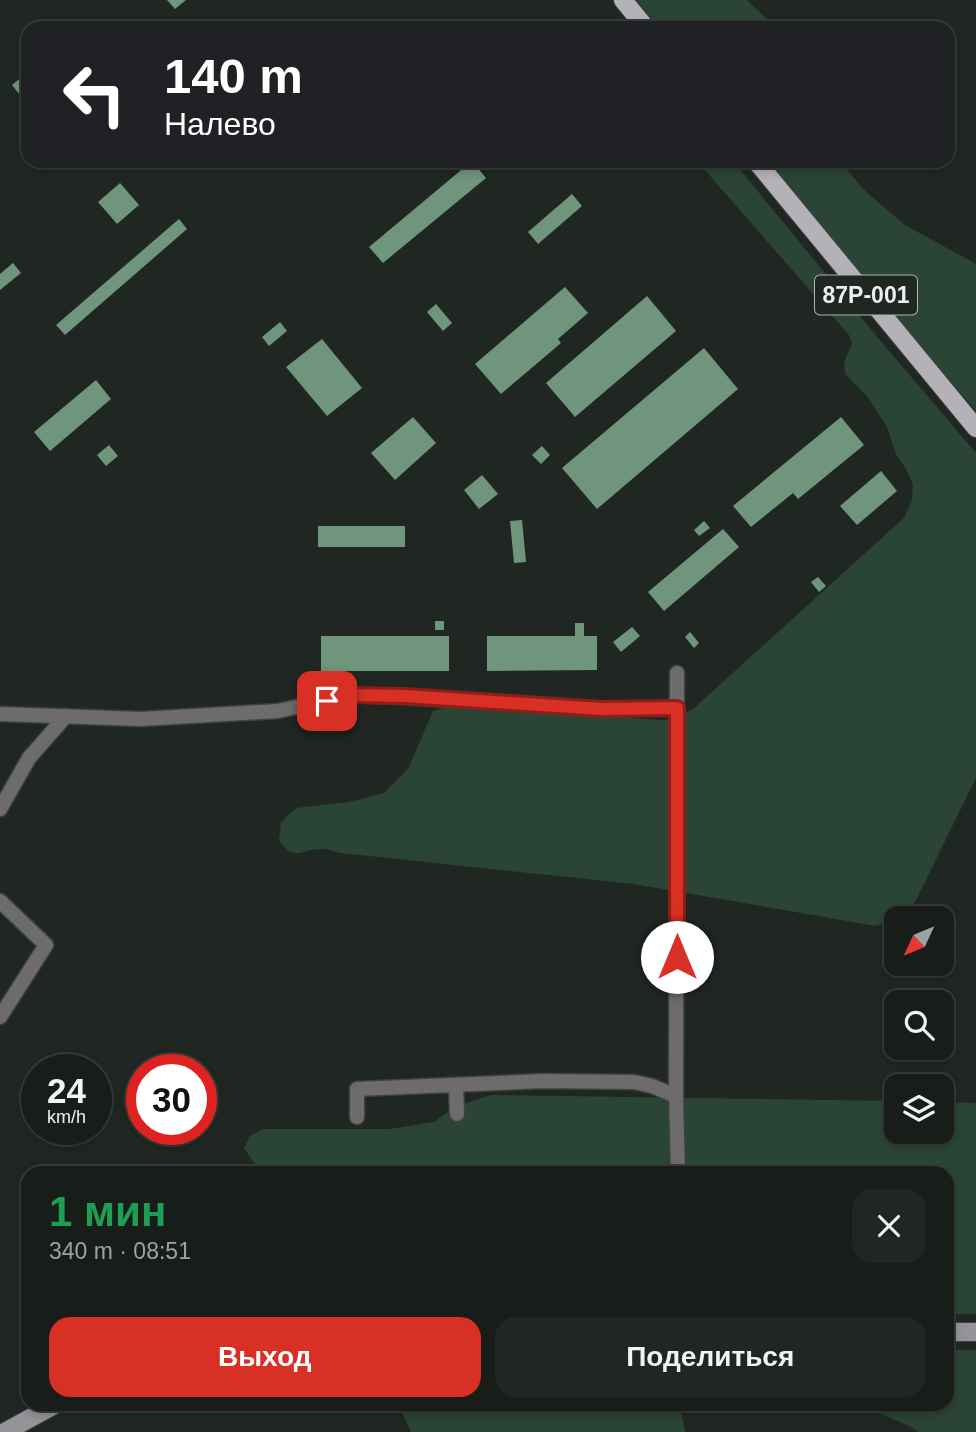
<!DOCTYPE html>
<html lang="ru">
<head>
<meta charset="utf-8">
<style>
  :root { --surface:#181d1a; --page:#212623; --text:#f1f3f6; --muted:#9fa2a2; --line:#363b39; --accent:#d93025 }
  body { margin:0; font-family:Helvetica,sans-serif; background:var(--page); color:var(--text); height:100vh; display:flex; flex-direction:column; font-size:26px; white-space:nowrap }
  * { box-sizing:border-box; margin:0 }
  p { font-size:23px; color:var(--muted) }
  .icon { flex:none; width:38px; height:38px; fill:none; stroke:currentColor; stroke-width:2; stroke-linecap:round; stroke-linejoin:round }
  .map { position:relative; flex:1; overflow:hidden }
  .sheet { position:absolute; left:21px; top:1166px; width:933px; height:245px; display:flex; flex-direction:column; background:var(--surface); border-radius:21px; box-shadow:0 4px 10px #0003,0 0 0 2px var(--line) }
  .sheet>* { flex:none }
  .hud { position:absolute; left:21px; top:21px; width:934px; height:147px; border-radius:21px; box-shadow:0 4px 10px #0003,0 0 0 2px var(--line); background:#202124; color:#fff; overflow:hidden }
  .needle { width:46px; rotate:226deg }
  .buttons { position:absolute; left:884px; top:906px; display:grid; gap:14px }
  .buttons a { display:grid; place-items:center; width:70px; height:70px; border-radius:14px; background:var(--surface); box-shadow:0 4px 10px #0003,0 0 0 2px var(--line); font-size:35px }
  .speed { position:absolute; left:21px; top:1054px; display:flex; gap:14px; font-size:35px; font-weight:700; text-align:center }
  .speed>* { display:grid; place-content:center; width:91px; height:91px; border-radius:50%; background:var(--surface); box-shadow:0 4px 10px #0003,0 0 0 2px var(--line); line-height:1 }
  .speed small { font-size:18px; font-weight:400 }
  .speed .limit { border:10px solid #d22; background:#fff; color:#111 }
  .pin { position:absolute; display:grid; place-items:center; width:60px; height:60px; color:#fff; margin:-30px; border-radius:14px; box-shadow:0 4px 10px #0006 }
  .me { position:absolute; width:77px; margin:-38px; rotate:0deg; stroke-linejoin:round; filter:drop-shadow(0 0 5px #0008) }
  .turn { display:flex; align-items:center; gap:24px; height:147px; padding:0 28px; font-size:32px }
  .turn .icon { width:91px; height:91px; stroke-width:2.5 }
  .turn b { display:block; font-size:49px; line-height:60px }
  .round { display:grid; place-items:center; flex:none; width:74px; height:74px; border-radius:21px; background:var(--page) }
  .summary { display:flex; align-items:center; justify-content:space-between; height:119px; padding:0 28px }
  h1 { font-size:42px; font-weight:600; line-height:52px; color:#1e9e55 }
  .button { display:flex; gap:14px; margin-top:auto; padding:14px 28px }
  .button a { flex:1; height:80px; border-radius:21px; background:var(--accent); color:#fff; font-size:28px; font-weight:600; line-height:80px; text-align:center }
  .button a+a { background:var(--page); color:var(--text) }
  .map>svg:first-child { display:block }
  .green { fill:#2a4535 }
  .building { fill:#6f957d }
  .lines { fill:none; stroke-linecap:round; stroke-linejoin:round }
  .minor-casing { stroke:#3c433e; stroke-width:17 }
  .secondary-casing { stroke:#3c433e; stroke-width:20 }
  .primary-casing { stroke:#3c433e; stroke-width:20 }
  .minor { stroke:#6d6b6e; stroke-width:14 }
  .secondary { stroke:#959298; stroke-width:18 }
  .primary { stroke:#b5b1b8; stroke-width:18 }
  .route-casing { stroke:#8d1f18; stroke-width:18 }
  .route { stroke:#d93025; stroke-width:12 }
  .labels { text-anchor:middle; stroke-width:7; stroke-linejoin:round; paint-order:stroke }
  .shield { fill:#202722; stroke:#aeb4af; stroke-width:2 }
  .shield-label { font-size:23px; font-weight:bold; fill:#ebf0ec }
</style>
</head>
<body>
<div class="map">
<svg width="976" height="1432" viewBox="0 0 976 1432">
  <rect width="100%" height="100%" fill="#202722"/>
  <path class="green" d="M636,0H747L776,28H659Z
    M697,161H733L878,338L976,453V778L915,902L895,920L876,926L634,884L341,853C334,852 326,848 319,849C298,850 296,862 279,841L281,822L296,808L349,802L384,793L408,769L433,711L447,707H465L662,720L674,719L693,709L904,518L912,500L913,484L906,469L896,454L887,427L867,396L845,374L844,362L852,344L849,335Z
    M768,161H840L863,189L905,225L976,264V411L899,321Z
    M491,1095L896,1101V1132H942V1102L976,1103V1314H947V1172H260L244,1148L250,1136L263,1129H390L434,1122L456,1106Z
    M947,1350H976V1432H918L911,1427L859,1404H947Z
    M398,1404H682L681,1411L685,1432H411Z"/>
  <path class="building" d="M167,0H186L175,9Z
    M498,19L505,28H488Z
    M28,72V105L12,85Z
    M472,161L486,178L383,263L369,247Z
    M120,183L139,205L117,224L98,202Z
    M572,194L582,206L538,244L528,232Z
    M179,219L187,229L65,335L56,325Z
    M13,263L21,273L0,290V274Z
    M565,287L588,313L558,339L561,343L501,394L475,364Z
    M647,296L676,331L575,417L546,383Z
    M436,304L452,323L443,331L427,312Z
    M280,322L287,331L269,346L262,337Z
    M322,339L362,388L327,416L286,367Z
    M704,348L738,389L597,509L562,468Z
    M96,380L111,399L50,451L34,432Z
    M413,417L436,443L395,480L371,453Z
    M841,417L864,445L798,499L793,493L751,527L733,506Z
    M109,445L118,456L106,466L97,455Z
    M542,446L550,455L541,464L532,455Z
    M881,471L897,491L857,525L840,506Z
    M482,475L498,494L479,509L464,490Z
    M522,520L526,562L514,563L510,521Z
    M704,521L710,528L699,536L694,530Z
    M318,526H405V547H318Z
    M723,529L739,547L664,611L648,592Z
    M818,577L826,586L819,592L811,582Z
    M435,621H444V630H435Z
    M575,623H584V636H597V670L487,671V636H575Z
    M632,627L640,636L621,652L613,642Z
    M690,632L699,643L694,648L685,637Z
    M321,636H449V671H321Z"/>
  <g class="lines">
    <defs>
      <path id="minor" d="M677,673L676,1096L678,1172
        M0,714L141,719L278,711L351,695L405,697L602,709L677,708
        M0,809L29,758L66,716
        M0,901L46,945L0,1017
        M456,1085L457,1114
        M357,1117V1089L542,1081L634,1082L652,1086L676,1096"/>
      <path id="secondary" d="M947,1332H976
        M5,1432L56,1404"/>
      <path id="primary" d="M623,0L646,28
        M756,161L976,428"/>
    </defs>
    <use href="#minor" class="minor-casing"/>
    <use href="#secondary" class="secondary-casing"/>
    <use href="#primary" class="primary-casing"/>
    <use href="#minor" class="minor"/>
    <use href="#secondary" class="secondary"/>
    <use href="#primary" class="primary"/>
  </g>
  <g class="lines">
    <defs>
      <path id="route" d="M327,701L351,695L405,696L602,709L677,708V957"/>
    </defs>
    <use href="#route" class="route-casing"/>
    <use href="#route" class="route"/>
  </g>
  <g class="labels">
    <rect class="shield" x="815" y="275.5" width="102" height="39" rx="5"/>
    <g class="shield-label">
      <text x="866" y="303">87Р-001</text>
    </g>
  </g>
</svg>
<div class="buttons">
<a><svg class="needle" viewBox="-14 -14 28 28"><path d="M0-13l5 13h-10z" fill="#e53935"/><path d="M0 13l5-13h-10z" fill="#9fa2a2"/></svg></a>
<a><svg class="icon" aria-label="search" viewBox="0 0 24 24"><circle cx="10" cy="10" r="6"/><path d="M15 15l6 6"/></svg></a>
<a><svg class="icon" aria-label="layers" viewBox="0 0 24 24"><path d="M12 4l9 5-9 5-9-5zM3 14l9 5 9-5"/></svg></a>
</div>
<div class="speed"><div>24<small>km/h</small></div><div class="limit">30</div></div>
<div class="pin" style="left:327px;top:701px;background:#d93025"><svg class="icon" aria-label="arrive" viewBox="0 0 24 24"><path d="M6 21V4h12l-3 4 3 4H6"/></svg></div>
<svg class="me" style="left:677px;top:957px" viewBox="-20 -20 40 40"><circle r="19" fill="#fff"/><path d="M0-13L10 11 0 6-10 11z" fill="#d93025"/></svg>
<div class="hud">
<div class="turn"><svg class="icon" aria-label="left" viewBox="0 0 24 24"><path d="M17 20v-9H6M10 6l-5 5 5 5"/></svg><div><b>140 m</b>Налево</div></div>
</div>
<section class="sheet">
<div class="summary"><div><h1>1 мин</h1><p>340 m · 08:51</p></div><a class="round"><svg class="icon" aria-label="close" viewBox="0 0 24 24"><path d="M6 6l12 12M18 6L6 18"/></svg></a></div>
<div class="button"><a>Выход</a><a>Поделиться</a></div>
</section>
</div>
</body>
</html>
